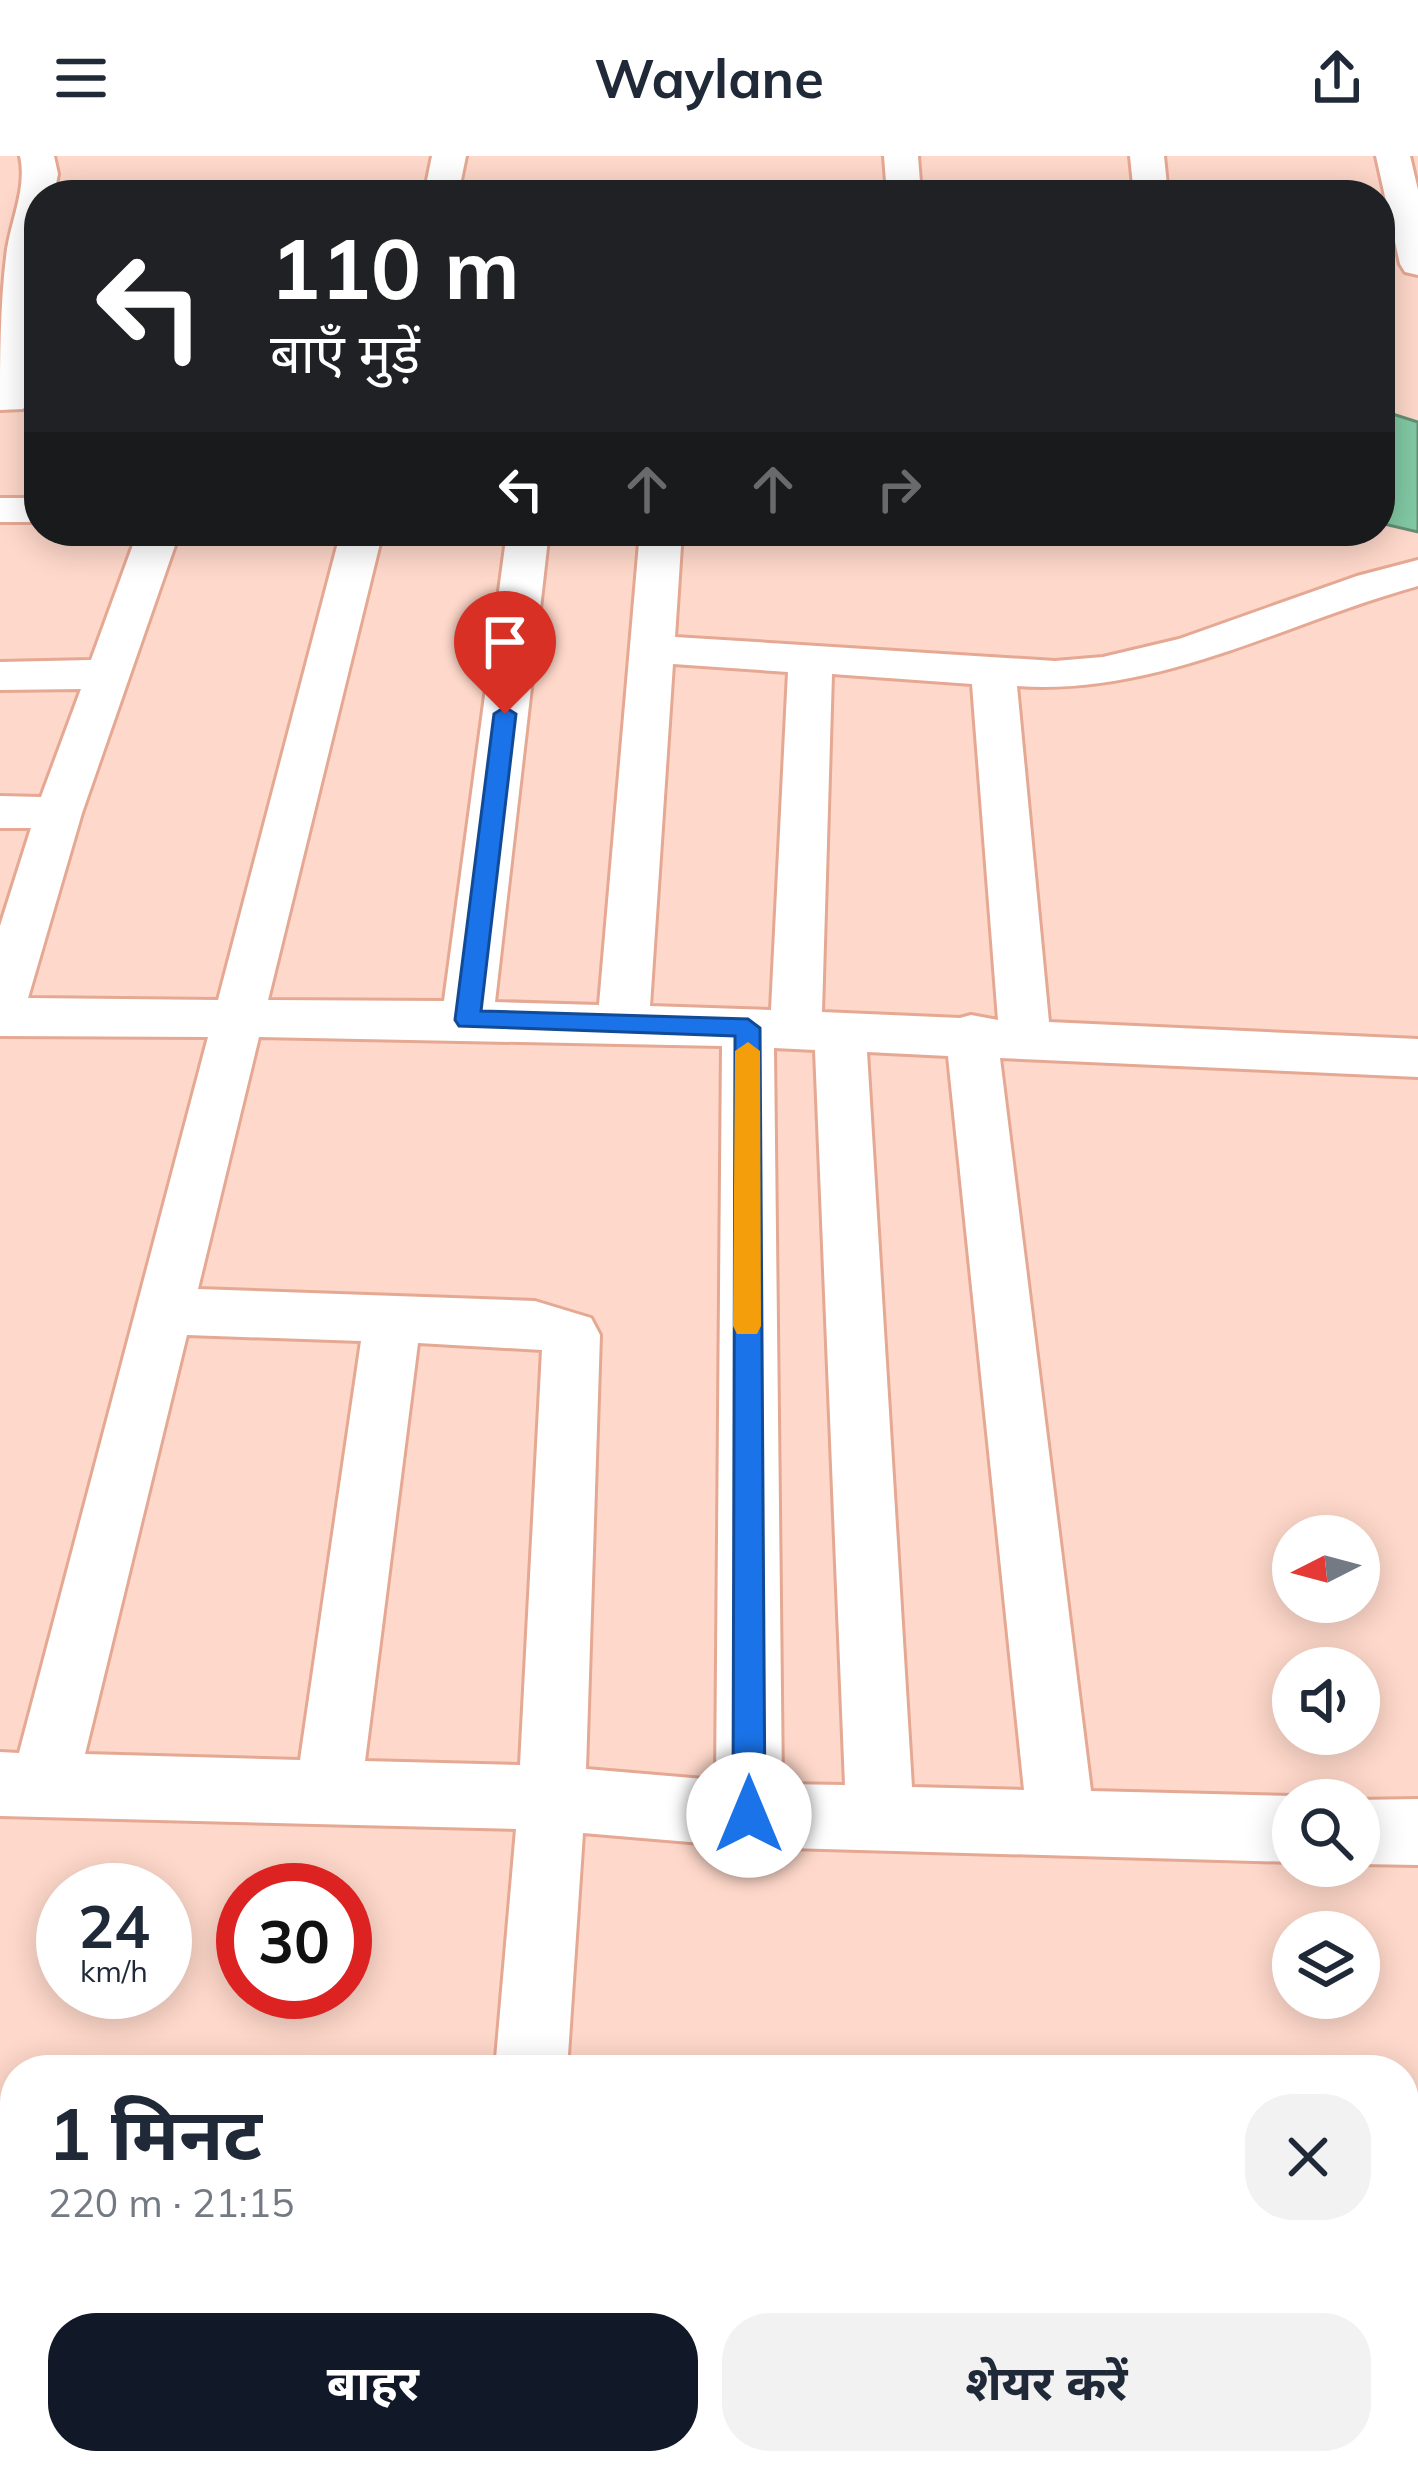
<!DOCTYPE html>
<html lang="hi">
<head>
<meta charset="utf-8">
<style>
  :root { --surface:#fff; --page:#f2f2f3; --text:#1f2937; --muted:#747a83; --accent:#111827 }
  body { margin:0; font-family:Mulish,"Noto Sans Devanagari",sans-serif; background:var(--page); color:var(--text); height:100vh; display:flex; flex-direction:column; font-size:45px; white-space:nowrap }
  * { box-sizing:border-box; margin:0 }
  p { font-size:39px; color:var(--muted) }
  .icon { flex:none; width:66px; height:66px; fill:none; stroke:currentColor; stroke-width:2; stroke-linecap:round; stroke-linejoin:round }
  .map { position:relative; flex:1; overflow:hidden }
  .side { position:absolute; left:0px; top:1899px; width:1419px; height:420px; display:flex; flex-direction:column; background:var(--surface); border-radius:48px 48px 0 0; box-shadow:0 6px 30px #0003 }
  .side>* { flex:none }
  .banner { position:absolute; left:24px; top:24px; width:1371px; height:366px; border-radius:48px; box-shadow:0 6px 30px #0003; background:#202124; color:#fff; overflow:hidden }
  .needle { width:78px; rotate:264deg }
  .tools { position:absolute; left:1272px; top:1359px; display:grid; gap:24px }
  .tools a { display:grid; place-items:center; width:108px; height:108px; border-radius:50%; background:var(--surface); box-shadow:0 6px 30px #0003; font-size:60px }
  .speed { position:absolute; left:36px; top:1707px; display:flex; gap:24px; font-size:60px; font-weight:700; text-align:center }
  .speed>* { display:grid; place-content:center; width:156px; height:156px; border-radius:50%; background:var(--surface); box-shadow:0 6px 30px #0003; line-height:1 }
  .speed small { font-size:30px; font-weight:400 }
  .speed .limit { border:18px solid #d22; background:#fff; color:#111 }
  .pin { position:absolute; display:grid; place-items:center; width:102px; height:102px; color:#fff; margin:-123px -51px; border-radius:50% 50% 50% 0; rotate:-45deg; box-shadow:0 0 12px #0007 }
  .pin .icon { rotate:45deg }
  .me { position:absolute; width:132px; margin:-66px; rotate:0deg; stroke-linejoin:round; filter:drop-shadow(0 0 9px #0008) }
  .turn { display:flex; align-items:center; gap:42px; height:252px; padding:0 48px; font-size:54px }
  .turn .icon { width:156px; height:156px; stroke-width:2.5 }
  .turn b { display:block; font-size:84px; line-height:102px }
  .lanes { display:flex; align-items:center; height:114px; padding:0 48px; background:#0003; justify-content:center; gap:60px; direction:ltr }
  .lanes .off { opacity:.35 }
  .round { display:grid; place-items:center; flex:none; width:126px; height:126px; border-radius:48px; background:var(--page) }
  .summary { display:flex; align-items:center; justify-content:space-between; height:204px; padding:0 48px }
  h1 { font-size:72px; font-weight:700; line-height:90px }
  .cta { display:flex; gap:24px; margin-top:auto; padding:24px 48px }
  .cta a { flex:1; height:138px; border-radius:48px; background:var(--accent); color:#fff; font-size:48px; font-weight:700; line-height:138px; text-align:center }
  .cta a+a { background:var(--page); color:var(--text) }
  header { display:flex; justify-content:space-between; align-items:center; height:156px; padding:0 48px; background:var(--surface); font-size:54px; font-weight:700 }
  .map>svg:first-child { display:block }
  .water { fill:#82c9a4; stroke:#648f74; stroke-width:3 }
  .lines { fill:none; stroke-linecap:round; stroke-linejoin:round }
  .street-casing { stroke:#e5a893; stroke-width:6 }
  .street { fill:#fff; fill-rule:evenodd }
  .route { fill:#1a73e8; stroke:#114b97; stroke-width:3 }
  .slow { fill:#f59e0b }
</style>
</head>
<body>
<header><svg class="icon" aria-label="menu" viewBox="0 0 24 24"><path d="M4 6h16M4 12h16M4 18h16"/></svg>Waylane<svg class="icon" aria-label="share" viewBox="0 0 24 24"><path d="M12 15V3M7 8l5-5 5 5M5 13v7h14v-7"/></svg></header>
<div class="map">
<svg width="1418" height="2319" viewBox="0 0 1418 2319">
  <rect width="100%" height="100%" fill="#fed8ca"/>
  <path class="water" d="M1380,254L1418,266V376L1380,367Z"/>
  <g class="lines">
    <defs>
      <path id="street" d="M20,0H54L58,18L54,39H39V133L28,245L23,253L0,254C0,200 0,146 7,93C12,62 27,31 20,0Z
        M432,0H466L458,39H424Z
        M884,0H918L921,39H887Z
        M1130,0H1164L1168,39H1134Z
        M1376,0H1410L1418,34V119L1405,116L1400,108Z
        M0,342H39V366H0Z
        M138,375H180L82,657L28,842L218,844L341,375H383L268,844L444,845L506,383L512,375H542L548,383L495,846L599,849L640,375H682L675,481L1055,505L1103,501L1179,483L1357,420L1418,404V430C1284,467 1159,540 1017,530L1049,866L1418,883V921L1000,902L1091,1635L1293,1640L1302,1644H1293V1706L749,1691L583,1677L567,1914H495L516,1673L0,1660V1596L19,1597L208,881L0,880V770L31,672H0V640L41,641L81,533L0,534V506L91,504ZM673,508L788,516L771,854L650,850ZM832,518L972,528L998,864L971,859L960,862L822,856ZM259,881L722,890L716,1624L586,1613L600,1179L591,1162L535,1145L198,1133ZM774,892L815,894L845,1629L782,1628ZM867,896L948,900L1024,1634L912,1631ZM187,1179L361,1185L300,1604L85,1598ZM418,1187L542,1194L520,1609L365,1605Z
        M1418,1643V1709L1359,1708V1644H1355Z
        M0,2068H15V2144H0Z
        M1404,2136L1418,2137V2215L1404,2214Z
        M455,2304H535L534,2319H454Z"/>
    </defs>
    <use href="#street" class="street-casing"/>
    <use href="#street" class="street"/>
  </g>
  <path class="route" d="M505,551L516,558L481,855L748,863L760,872L765,1659L760,1670L749,1674L738,1670L733,1659L735,880L459,870L455,864L494,558Z"/>
  <path class="slow" d="M748,886L760,895L761,1170L757,1178H737L733,1170L735,895Z"/>
</svg>
<div class="tools">
<a><svg class="needle" viewBox="-14 -14 28 28"><path d="M0-13l5 13h-10z" fill="#e53935"/><path d="M0 13l5-13h-10z" fill="#747a83"/></svg></a>
<a><svg class="icon" aria-label="sound" viewBox="0 0 24 24"><path d="M4 9h4l5-4v14l-5-4H4zM17 9q2 3 0 6"/></svg></a>
<a><svg class="icon" aria-label="search" viewBox="0 0 24 24"><circle cx="10" cy="10" r="6"/><path d="M15 15l6 6"/></svg></a>
<a><svg class="icon" aria-label="layers" viewBox="0 0 24 24"><path d="M12 4l9 5-9 5-9-5zM3 14l9 5 9-5"/></svg></a>
</div>
<div class="speed"><div>24<small>km/h</small></div><div class="limit">30</div></div>
<div class="pin" style="left:505px;top:558px;background:#d93025"><svg class="icon" aria-label="arrive" viewBox="0 0 24 24"><path d="M6 21V4h12l-3 4 3 4H6"/></svg></div>
<svg class="me" style="left:749px;top:1659px" viewBox="-20 -20 40 40"><circle r="19" fill="#fff"/><path d="M0-13L10 11 0 6-10 11z" fill="#1a73e8"/></svg>
<div class="banner">
<div class="turn"><svg class="icon" aria-label="left" viewBox="0 0 24 24"><path d="M17 20v-9H6M10 6l-5 5 5 5"/></svg><div><b>110 m</b>बाएँ मुड़ें</div></div>
<div class="lanes"><svg class="icon" aria-label="left" viewBox="0 0 24 24"><path d="M17 20v-9H6M10 6l-5 5 5 5"/></svg><svg class="icon off" aria-label="ahead" viewBox="0 0 24 24"><path d="M12 20V5M6 11l6-6 6 6"/></svg><svg class="icon off" aria-label="ahead" viewBox="0 0 24 24"><path d="M12 20V5M6 11l6-6 6 6"/></svg><svg class="icon off" aria-label="right" viewBox="0 0 24 24"><path d="M7 20v-9h11M14 6l5 5-5 5"/></svg></div>
</div>
<section class="side">
<div class="summary"><div><h1>1 मिनट</h1><p>220 m · 21:15</p></div><a class="round"><svg class="icon" aria-label="close" viewBox="0 0 24 24"><path d="M6 6l12 12M18 6L6 18"/></svg></a></div>
<div class="cta"><a>बाहर</a><a>शेयर करें</a></div>
</section>
</div>
</body>
</html>
